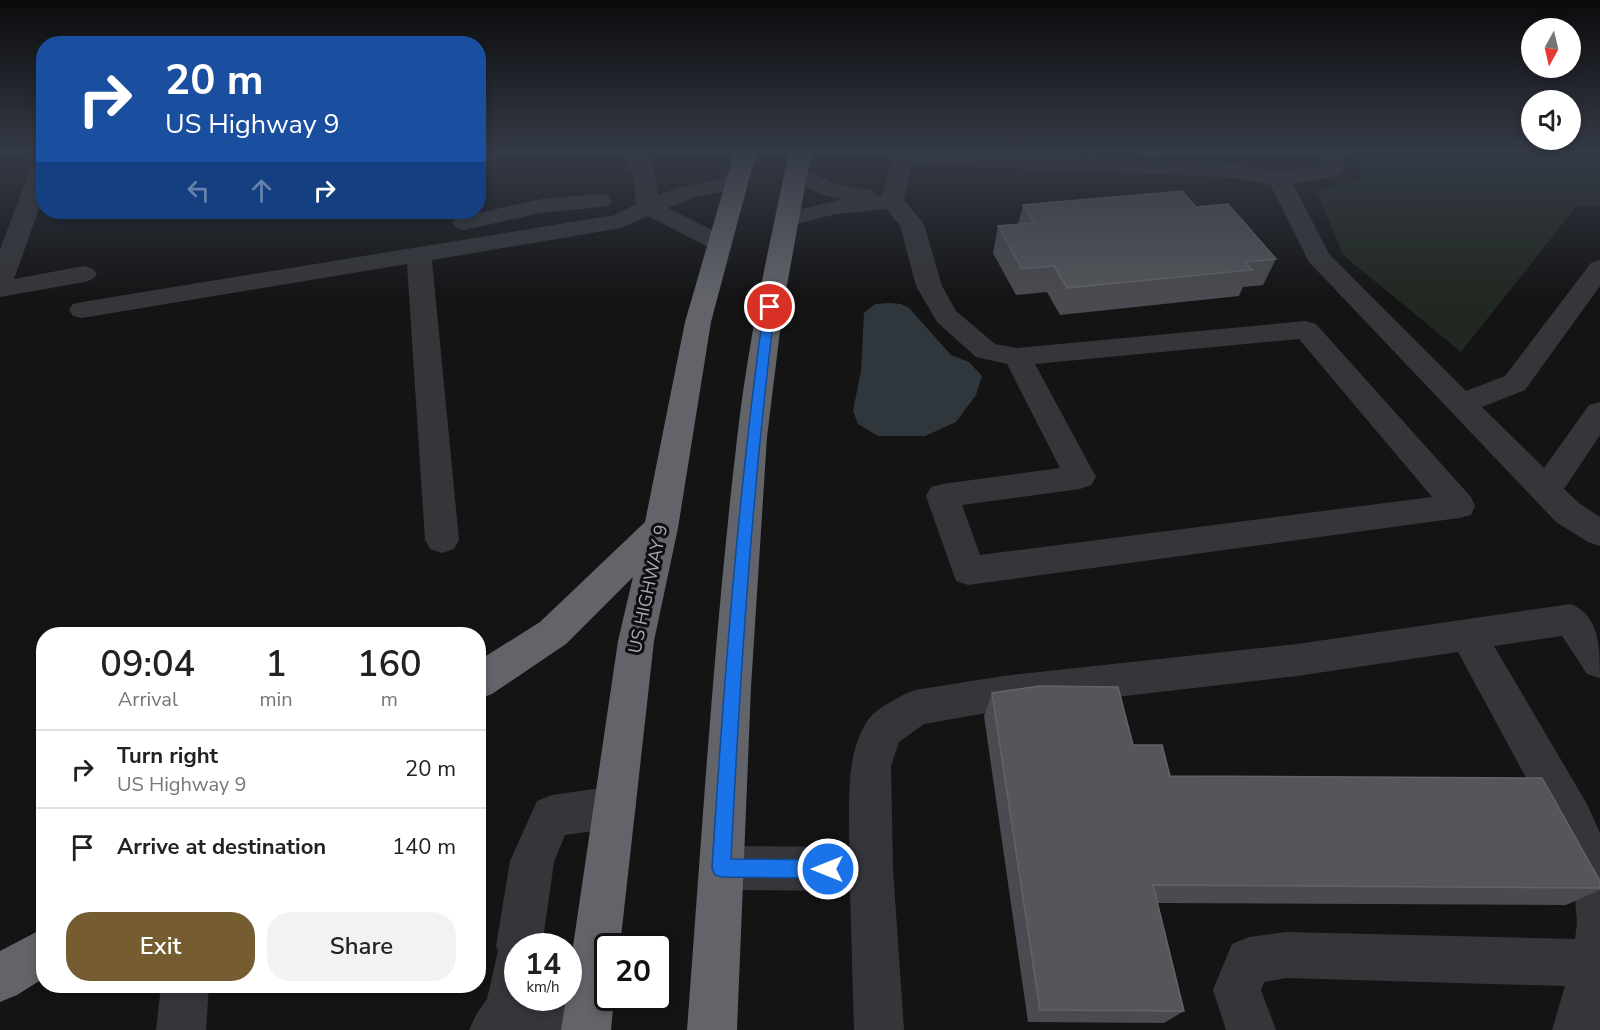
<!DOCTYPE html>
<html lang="en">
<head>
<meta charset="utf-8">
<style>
  :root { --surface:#fff; --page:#f2f2f2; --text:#222; --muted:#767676; --line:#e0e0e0; --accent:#765d31 }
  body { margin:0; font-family:"Nunito Sans",sans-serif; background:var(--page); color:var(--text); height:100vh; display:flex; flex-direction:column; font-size:22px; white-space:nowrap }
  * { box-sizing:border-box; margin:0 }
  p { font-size:20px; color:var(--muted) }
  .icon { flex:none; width:33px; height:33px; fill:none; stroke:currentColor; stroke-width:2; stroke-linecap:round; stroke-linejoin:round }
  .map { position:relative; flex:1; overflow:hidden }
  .drawer { position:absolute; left:36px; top:627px; width:450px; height:366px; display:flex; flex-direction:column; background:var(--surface); border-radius:24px; box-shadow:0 3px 9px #0003 }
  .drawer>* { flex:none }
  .hud { position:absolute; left:36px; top:36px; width:450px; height:183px; border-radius:24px; box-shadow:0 3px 9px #0003; background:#1a4fa0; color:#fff; overflow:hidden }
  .needle { width:39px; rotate:188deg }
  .tools { position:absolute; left:1521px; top:18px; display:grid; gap:12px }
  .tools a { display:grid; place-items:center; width:60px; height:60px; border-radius:50%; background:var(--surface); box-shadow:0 3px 9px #0003; font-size:30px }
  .speed { position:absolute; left:504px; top:933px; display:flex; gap:12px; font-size:30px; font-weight:700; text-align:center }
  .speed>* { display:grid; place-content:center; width:78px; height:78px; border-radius:50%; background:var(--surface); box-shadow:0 3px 9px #0003; line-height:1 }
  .speed small { font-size:15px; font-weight:400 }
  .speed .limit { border:3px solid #111; border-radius:9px; background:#fff; color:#111 }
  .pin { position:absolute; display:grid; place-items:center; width:51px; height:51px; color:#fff; margin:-26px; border:3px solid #fff; border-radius:50%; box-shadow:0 2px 6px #0007 }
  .me { position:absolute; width:66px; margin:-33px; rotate:270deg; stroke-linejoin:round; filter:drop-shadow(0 0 4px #0008) }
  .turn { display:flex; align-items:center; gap:21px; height:126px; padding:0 30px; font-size:27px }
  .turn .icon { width:78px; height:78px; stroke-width:2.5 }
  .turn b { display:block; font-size:42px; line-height:51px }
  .lanes { display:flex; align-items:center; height:57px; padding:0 30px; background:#0003; justify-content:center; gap:30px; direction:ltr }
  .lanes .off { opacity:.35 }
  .eta { display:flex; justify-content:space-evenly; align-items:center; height:102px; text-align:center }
  .eta b { font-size:36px; font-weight:600; line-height:42px }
  .cta { display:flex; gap:12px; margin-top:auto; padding:12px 30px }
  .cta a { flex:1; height:69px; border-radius:24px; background:var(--accent); color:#fff; font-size:24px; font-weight:600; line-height:69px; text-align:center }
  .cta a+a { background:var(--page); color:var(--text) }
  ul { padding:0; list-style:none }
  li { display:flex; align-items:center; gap:18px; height:78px; padding:0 30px; border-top:2px solid var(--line) }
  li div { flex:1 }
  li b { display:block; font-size:22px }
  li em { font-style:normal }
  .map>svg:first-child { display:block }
  .green { fill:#212821 }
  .water { fill:#2f373d }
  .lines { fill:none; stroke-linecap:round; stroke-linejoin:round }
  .minor { fill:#35363a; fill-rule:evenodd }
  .highway { fill:#62646a; fill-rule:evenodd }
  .wall { fill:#4a4b50 }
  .building { fill:#54565a; stroke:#616368; stroke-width:1.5 }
  .route { fill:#1a73e8; stroke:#114b97; stroke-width:1.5 }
  .labels { text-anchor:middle; stroke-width:6; stroke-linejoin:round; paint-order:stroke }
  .street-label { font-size:18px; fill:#a7acb4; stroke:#0f0f10 }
</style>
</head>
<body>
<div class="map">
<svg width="1600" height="1030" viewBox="0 0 1600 1030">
  <rect width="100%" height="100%" fill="#141415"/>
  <path class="green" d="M1351,153H1600V207H1576L1461,352L1343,255L1317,191L1363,178Z"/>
  <path class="water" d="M890,303L901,304L909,308L951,355L969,362L982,376L976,395L956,422L925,436H878L858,424L853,411L861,371L864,313L875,304Z"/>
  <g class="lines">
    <path class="minor" d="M625,153H647L655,177L658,195L678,188L736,175L744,177L747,182L744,187L693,198L668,208L728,238L731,243L728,248L719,250L710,248L648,216L621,228L432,260L459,540L454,549L442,553L430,549L425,540L407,264L82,318L73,316L69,310L73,304L82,302L615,215L636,204L633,177Z
      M891,153H977L1226,163L1279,172L1323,166L1318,153H1340L1345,165L1339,176L1293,184L1329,254L1466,391L1505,376L1591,263L1600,260V286L1525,390L1482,407L1544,468L1589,405L1600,402V435L1564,489L1580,504L1600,517V546L1588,542L1556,522L1309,262L1270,184L1226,177L912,164L904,200L924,224L942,286L956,311L995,344L1017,348L1306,321L1316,324L1471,497L1475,506L1471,515L1459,518L968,585L956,581L926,496L931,487L942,484L1060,468L1007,364L976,357L937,322L916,286L900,225L886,209L836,214L786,227L778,225L774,220L778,215L843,199L826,196L788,180L785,175L788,170C806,166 822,180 840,185C851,188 863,188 874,191L877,196L882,195L890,168ZM1299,339L1432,497L980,555L962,505L1080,489L1091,485L1096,477L1035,364Z
      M44,157V195L14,279L84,266L93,269L97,274L93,279L84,282L0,297V249L33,163L36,158Z
      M600,194L608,196L612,201L608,206L541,213L464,230L456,228L452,223L456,218L541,199Z
      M1571,604C1600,616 1600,648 1600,678L1587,674L1562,636L1494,646L1587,804L1600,833V1030H1552L1565,986L1286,978L1264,982L1261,990L1276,1030H1226L1213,990L1232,944L1249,937L1286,932L1575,939L1577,924L1573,873L1556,833L1458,652L1297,676L1003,710L924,724L899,742L891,766L893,869L904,1030H854L850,891L721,890L705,884L699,868L705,852L721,846L849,847C850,805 844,756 868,720C876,708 902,695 915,690L1003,676L1297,644Z
      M615,786L630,792L636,807L630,822L615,828L565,835L554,862L542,946H518V998H568V982L589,981L606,988L608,998H610L613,1005L606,1022L589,1029L577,1030H469L477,1013L487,999L498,951L496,946L510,861L537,801L552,795Z
      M161,986H209L206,1030H156Z"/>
    <path class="highway" d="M734,153H756L711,322L678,528L654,641L620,946H608V998H614L611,1030H561L566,998H568V980L618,641L633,577L566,644L492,694L478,699V661L540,622L645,522L685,322Z
      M789,153H811L783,307L767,437L751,687L737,1030H687C702,833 714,635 737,439C748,343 768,248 789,153Z
      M44,928V978L17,995L0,1002V951Z"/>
  </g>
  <path class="wall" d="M1080,153H1165L1163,158Z
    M1202,153H1267L1265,157Z
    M1023,205L1196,207L1276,259L1263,285L1243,287L1239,296L1060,315L1047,292L1016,295L993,253L998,226L1018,224Z
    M992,693L1133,745L1170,776L1600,881V890L1566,905L1157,903L1184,1011L1164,1023L1028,1022L984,716Z"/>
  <path class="building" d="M1182,191L1196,207L1228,204L1276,259L1245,262L1252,270L1067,288L1054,266L1022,269L998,226L1034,223L1023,205Z
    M1039,686L1118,687L1133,745H1162L1170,776L1542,778L1600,881V888L1153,885L1184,1011L1040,1010L992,693Z"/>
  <linearGradient id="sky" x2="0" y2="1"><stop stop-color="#0b0b0c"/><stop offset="0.51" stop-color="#343a46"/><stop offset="1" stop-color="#343a46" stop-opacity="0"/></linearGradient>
  <rect width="1600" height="298" fill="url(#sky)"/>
  <path class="route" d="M770,303L775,307C752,491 740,674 731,859L828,860L835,862L838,869L835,875L828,878L721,877L715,875L712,868C724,680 738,494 764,307Z"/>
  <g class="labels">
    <g class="street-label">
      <text transform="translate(648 589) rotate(-78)" y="6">US HIGHWAY 9</text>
    </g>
  </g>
</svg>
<div class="tools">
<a><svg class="needle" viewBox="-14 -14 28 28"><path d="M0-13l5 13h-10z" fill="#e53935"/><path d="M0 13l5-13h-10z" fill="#767676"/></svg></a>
<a><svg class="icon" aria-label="sound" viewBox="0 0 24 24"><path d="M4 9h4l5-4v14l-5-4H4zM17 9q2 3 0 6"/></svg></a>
</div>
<div class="speed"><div>14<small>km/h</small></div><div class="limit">20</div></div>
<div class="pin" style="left:770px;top:307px;background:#d93025"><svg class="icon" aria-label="arrive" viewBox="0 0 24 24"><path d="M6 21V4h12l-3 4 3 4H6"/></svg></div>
<svg class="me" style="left:828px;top:869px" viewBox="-20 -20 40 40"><circle r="17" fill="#1a73e8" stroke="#fff" stroke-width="3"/><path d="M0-11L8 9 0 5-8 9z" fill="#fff"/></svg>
<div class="hud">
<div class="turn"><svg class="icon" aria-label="right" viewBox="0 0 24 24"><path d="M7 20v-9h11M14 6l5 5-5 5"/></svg><div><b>20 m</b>US Highway 9</div></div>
<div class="lanes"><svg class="icon off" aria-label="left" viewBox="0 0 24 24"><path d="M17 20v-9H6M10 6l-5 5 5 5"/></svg><svg class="icon off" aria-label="ahead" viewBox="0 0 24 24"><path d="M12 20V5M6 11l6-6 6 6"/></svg><svg class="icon" aria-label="right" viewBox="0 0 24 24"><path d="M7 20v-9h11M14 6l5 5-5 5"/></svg></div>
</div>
<section class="drawer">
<div class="eta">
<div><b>09:04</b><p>Arrival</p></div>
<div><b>1</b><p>min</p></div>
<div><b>160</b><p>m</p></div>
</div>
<ul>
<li><svg class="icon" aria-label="right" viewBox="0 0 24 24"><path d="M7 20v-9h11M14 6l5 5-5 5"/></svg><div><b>Turn right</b><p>US Highway 9</p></div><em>20 m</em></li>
<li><svg class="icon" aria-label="arrive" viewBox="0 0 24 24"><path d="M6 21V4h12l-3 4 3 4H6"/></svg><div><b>Arrive at destination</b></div><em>140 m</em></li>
</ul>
<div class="cta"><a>Exit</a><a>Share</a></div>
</section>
</div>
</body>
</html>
